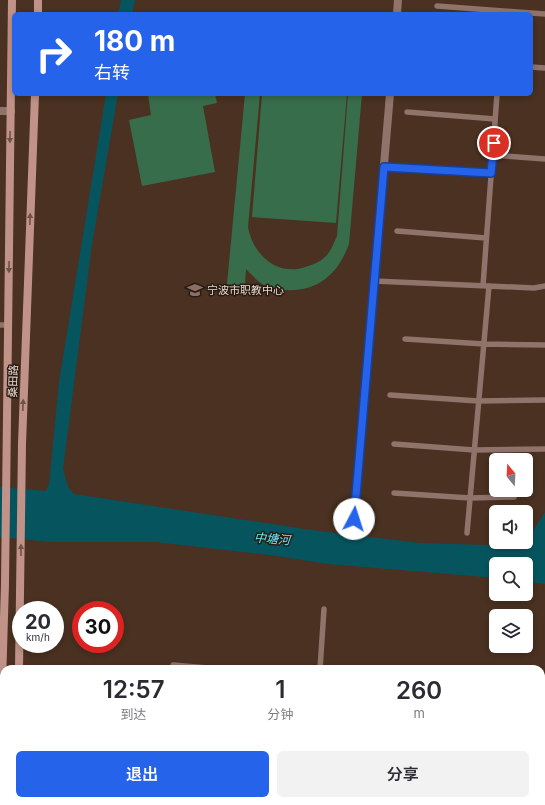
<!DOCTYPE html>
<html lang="zh">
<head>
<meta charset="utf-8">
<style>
  :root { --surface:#fff; --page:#f2f2f3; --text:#2b2b33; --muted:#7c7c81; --accent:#2563eb }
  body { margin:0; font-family:Inter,"Noto Sans SC",sans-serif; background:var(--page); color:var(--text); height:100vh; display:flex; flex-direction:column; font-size:15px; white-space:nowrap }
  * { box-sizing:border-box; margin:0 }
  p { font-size:13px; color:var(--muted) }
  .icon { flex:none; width:22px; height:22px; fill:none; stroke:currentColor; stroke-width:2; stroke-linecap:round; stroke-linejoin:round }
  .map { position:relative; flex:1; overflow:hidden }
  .drawer { position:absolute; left:0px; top:665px; width:545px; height:140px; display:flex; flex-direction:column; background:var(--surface); border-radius:12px 12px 0 0; box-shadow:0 2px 6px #0003 }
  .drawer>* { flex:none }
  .guide { position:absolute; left:12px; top:12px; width:521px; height:84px; border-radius:6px; box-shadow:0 2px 6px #0003; background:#2563eb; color:#fff; overflow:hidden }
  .needle { width:26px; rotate:342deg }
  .tools { position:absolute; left:489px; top:453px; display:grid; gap:8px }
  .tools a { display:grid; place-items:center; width:44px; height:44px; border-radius:6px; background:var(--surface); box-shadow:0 2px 6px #0003; font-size:20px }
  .speed { position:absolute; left:12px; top:601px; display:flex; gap:8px; font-size:20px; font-weight:700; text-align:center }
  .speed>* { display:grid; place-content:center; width:52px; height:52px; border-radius:50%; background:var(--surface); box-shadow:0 2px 6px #0003; line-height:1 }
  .speed small { font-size:10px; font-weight:400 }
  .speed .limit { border:6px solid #d22; background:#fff; color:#111 }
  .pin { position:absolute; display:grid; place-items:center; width:34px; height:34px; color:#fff; margin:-17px; border:2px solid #fff; border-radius:50%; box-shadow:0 1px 4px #0007 }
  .me { position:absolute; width:44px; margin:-22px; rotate:5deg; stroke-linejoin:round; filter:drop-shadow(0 0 3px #0008) }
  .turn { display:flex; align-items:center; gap:14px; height:84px; padding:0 16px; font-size:18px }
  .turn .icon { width:52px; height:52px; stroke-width:2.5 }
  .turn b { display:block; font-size:28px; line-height:34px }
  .eta { display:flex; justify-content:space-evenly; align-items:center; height:68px; text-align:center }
  .eta b { font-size:24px; font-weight:600; line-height:28px }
  .cta { display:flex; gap:8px; margin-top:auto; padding:8px 16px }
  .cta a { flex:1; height:46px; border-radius:6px; background:var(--accent); color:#fff; font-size:16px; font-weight:600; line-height:46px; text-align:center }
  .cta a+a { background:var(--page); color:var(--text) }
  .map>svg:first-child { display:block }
  .green { fill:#386d4b }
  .water { fill:#06555e }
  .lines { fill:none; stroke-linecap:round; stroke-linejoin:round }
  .service { stroke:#90736b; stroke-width:5.5 }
  .minor { stroke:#90736b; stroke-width:8 }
  .secondary { stroke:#c19388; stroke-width:8 }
  .oneway { fill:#6d5249 }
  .route-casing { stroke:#184099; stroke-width:10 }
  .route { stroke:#2563eb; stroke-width:7 }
  .labels { text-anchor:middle; stroke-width:3; stroke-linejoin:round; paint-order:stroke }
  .poi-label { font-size:11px; fill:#e9d8ce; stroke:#281c15; text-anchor:start }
  .street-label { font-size:11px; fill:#e9d8ce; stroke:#281c15 }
  .water-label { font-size:12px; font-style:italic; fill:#6becfe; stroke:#281c15 }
</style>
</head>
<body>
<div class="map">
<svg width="545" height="805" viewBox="0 0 545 805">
  <rect width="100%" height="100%" fill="#4a3121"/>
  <path class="green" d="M148,94H215L217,103L203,106L215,172L142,186L129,120L151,115Z
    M245,94H260L248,227C253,256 279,278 308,266C315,264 323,260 327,255C332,249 334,242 337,236L348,94H362L349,244C338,274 318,292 285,290C278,290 271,289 264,285C257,281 252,275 246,269L245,285L227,284Z
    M262,94H347L336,223L252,217Z"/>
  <path class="water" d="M121,0H135L132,14H118Z
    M106,94H118L92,244L63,469L68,487L74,494L311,530L420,543L515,546L526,542L545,512V584L526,582V564H496V578L328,564L270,555L155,542H51L0,537V487L45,491L49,485L59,382Z"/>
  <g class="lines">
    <path class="service" d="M437,6L545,14
      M531,67L545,68
      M407,112L495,119
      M493,155L545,159
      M384,167L491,173
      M397,231L486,238
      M374,281L534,288L545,286
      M483,286L497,94
      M0,325H8
      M405,339L484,344L545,345
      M390,395L478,401L545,400
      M394,444L474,450L545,449
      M394,493L470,498L514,497
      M467,533L489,286
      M173,665L219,669
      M320,669L324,609
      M309,805V801"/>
    <path class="minor" d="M397,14L398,0
      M0,111H11
      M354,519L390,94"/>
    <path class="secondary" d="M38,14V0
      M19,669L22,444L35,94
      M0,750L5,584L12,0
      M16,805V801"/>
  </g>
  <defs><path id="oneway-solid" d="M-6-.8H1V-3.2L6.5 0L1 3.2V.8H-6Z"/></defs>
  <g class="oneway">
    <use href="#oneway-solid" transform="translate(10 137) rotate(91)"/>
    <use href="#oneway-solid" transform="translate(30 219) rotate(-88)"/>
    <use href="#oneway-solid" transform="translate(9 267) rotate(91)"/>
    <use href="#oneway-solid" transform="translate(23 405) rotate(-88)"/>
    <use href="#oneway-solid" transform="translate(21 550) rotate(-90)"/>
  </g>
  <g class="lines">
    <defs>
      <path id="route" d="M354,519L384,167L491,173L494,143"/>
    </defs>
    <use href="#route" class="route-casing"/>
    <use href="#route" class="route"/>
  </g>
  <defs>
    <symbol id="university-bare" viewBox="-9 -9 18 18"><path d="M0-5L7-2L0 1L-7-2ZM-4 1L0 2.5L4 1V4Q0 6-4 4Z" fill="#8d6e63" stroke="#281c15" stroke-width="2.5" paint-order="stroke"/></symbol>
  </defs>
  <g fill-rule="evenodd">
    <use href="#university-bare" x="184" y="279" width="22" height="22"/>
  </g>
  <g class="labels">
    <g class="poi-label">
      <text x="207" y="294">宁波市职教中心</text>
    </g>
    <g class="street-label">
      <text transform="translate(13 381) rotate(-88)" y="4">桑田路</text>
    </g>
    <g class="water-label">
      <text transform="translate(272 539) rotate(5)" y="4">中塘河</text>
    </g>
  </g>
</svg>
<div class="tools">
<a><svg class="needle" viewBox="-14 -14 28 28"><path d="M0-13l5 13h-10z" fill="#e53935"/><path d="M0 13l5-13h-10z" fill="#7c7c81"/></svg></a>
<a><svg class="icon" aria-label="sound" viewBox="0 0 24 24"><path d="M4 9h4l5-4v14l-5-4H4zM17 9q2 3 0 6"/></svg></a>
<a><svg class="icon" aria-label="search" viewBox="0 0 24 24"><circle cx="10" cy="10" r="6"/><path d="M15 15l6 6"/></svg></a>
<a><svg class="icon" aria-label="layers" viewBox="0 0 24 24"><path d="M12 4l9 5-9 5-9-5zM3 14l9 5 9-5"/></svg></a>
</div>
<div class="speed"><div>20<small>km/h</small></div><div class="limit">30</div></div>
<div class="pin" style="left:494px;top:143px;background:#d93025"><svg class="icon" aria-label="arrive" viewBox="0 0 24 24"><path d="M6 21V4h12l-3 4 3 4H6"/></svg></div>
<svg class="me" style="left:354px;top:519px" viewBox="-20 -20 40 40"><circle r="19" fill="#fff"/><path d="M0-13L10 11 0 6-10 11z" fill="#2563eb"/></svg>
<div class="guide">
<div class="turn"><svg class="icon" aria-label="right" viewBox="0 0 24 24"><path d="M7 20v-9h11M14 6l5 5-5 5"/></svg><div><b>180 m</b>右转</div></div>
</div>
<section class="drawer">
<div class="eta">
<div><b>12:57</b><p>到达</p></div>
<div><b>1</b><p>分钟</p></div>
<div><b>260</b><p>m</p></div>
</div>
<div class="cta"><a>退出</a><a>分享</a></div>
</section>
</div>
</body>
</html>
